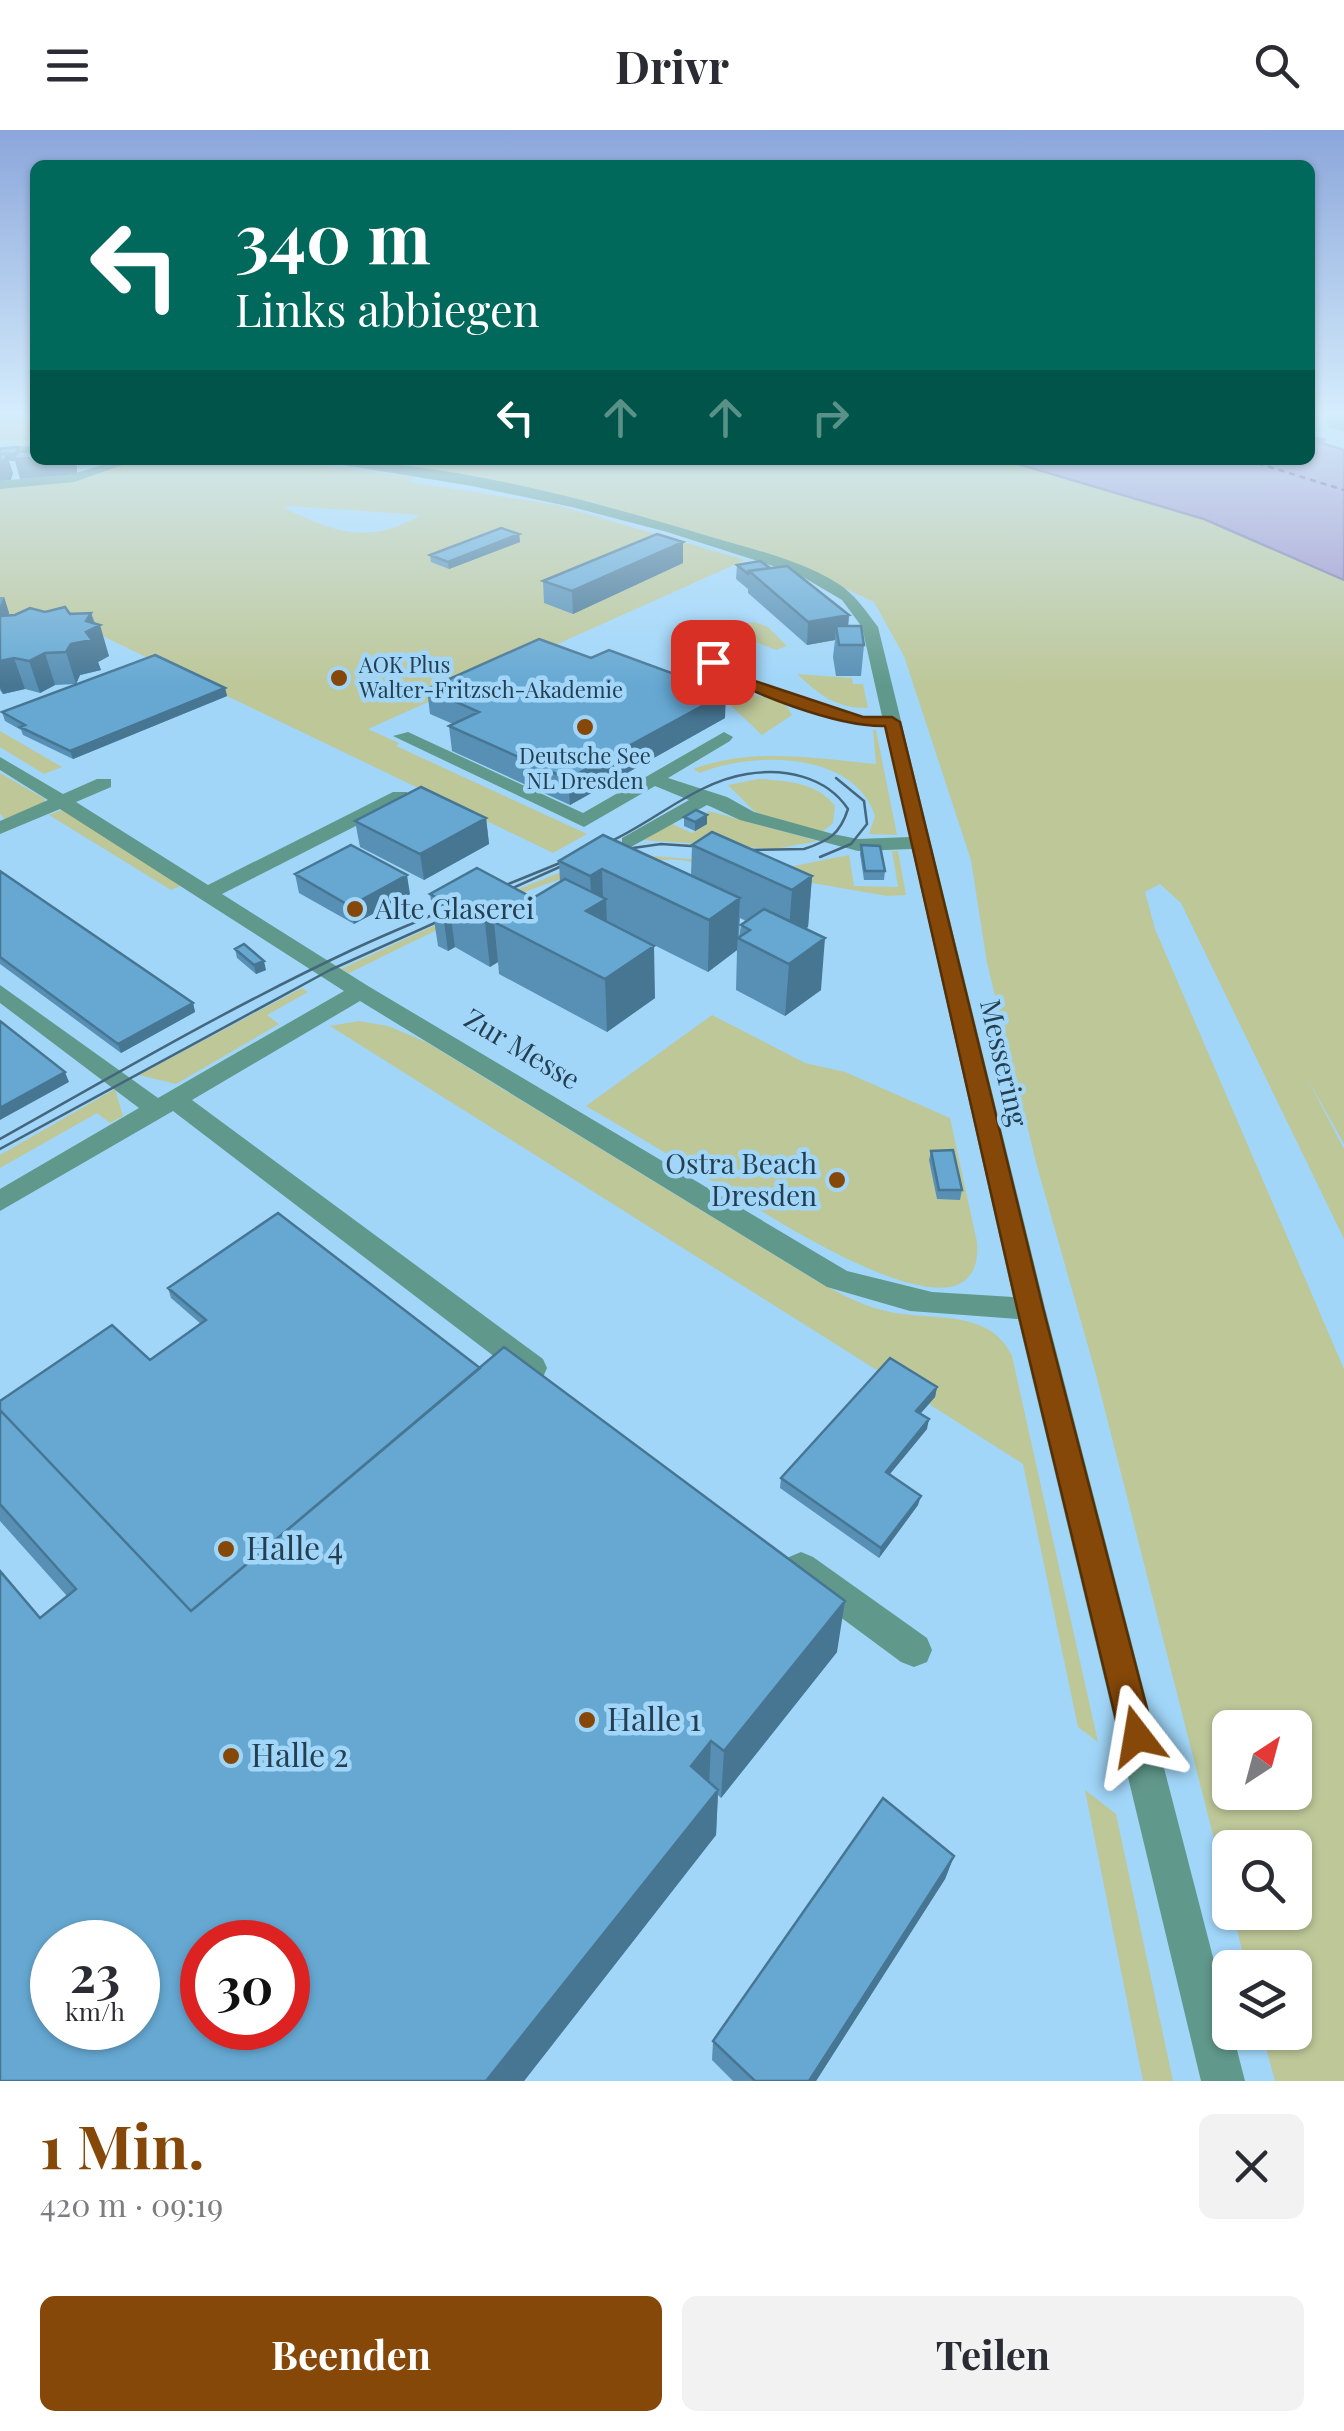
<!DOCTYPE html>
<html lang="de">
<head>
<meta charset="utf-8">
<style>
  :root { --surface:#fff; --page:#f2f2f3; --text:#2b2b33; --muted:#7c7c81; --accent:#864808 }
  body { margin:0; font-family:"Playfair Display",serif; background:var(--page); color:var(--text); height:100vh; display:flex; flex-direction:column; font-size:38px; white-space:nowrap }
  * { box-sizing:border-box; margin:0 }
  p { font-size:32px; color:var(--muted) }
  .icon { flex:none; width:55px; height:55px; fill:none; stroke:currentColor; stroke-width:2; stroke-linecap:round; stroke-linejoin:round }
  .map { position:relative; height:1951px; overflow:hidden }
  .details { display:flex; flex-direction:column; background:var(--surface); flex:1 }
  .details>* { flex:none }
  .guide { position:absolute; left:30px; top:30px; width:1285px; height:305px; border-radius:15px; box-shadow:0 2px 8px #0004; background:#00695c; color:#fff; overflow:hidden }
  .needle { width:65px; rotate:36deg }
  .buttons { position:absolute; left:1212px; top:1580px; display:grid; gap:20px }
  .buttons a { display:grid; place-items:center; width:100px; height:100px; border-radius:15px; background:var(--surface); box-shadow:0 2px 8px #0004; font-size:50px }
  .speed { position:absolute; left:30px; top:1790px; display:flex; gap:20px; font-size:50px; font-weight:700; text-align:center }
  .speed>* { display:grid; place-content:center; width:130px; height:130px; border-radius:50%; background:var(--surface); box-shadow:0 2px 8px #0004; line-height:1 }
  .speed small { font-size:25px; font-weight:400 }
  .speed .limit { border:15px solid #d22; background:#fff; color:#111 }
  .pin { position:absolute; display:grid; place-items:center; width:85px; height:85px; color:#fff; margin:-42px; border-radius:20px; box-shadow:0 5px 15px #0006 }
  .me { position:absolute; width:110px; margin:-55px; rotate:346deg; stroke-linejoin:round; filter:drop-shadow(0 0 8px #0008) }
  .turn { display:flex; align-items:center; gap:35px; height:210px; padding:0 40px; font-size:45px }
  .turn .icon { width:130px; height:130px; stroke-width:2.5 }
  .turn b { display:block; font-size:70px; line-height:85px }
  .lanes { display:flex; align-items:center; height:95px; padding:0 40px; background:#0003; justify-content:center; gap:50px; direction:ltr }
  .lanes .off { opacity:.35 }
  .round { display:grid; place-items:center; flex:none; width:105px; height:105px; border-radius:15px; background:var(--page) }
  .overview { display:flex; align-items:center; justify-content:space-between; height:170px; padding:0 40px }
  h1 { font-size:60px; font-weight:700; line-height:75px; color:var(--accent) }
  .cta { display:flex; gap:20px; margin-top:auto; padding:20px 40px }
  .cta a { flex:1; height:115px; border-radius:15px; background:var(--accent); color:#fff; font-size:40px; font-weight:700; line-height:115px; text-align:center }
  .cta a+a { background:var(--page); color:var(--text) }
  header { display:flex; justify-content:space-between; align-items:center; height:130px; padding:0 40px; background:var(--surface); font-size:45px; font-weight:700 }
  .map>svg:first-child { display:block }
  .green { fill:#bdc798; fill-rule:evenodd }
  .water { fill:#a191c7; stroke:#7c78a4; stroke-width:2.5 }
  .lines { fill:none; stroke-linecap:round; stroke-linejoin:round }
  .ferry { stroke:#5b4387; stroke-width:2.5; stroke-dasharray:6 5; stroke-linecap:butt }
  .minor { fill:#60988b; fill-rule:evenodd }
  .tram { stroke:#45677d; stroke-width:2.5 }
  .wall { fill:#5890b5; fill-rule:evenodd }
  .shaded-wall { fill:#477693 }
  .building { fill:#66a8d2; stroke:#477693; stroke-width:2.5; fill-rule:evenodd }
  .route { fill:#864808; stroke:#572f05; stroke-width:2.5 }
  .poi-dot { fill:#864808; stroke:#a1d6f9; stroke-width:4 }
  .labels { text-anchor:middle; stroke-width:9; stroke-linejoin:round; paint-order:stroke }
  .far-poi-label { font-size:22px; fill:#243f51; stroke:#a1d6f9; text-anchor:start }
  .poi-label { font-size:28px; fill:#243f51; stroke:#a1d6f9; text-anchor:start }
  .street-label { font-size:28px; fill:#243f51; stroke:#a1d6f9 }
  .near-poi-label { font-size:32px; fill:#243f51; stroke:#a1d6f9; text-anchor:start }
</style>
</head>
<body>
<header><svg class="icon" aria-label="menu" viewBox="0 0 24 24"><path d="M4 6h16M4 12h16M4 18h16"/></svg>Drivr<svg class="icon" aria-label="search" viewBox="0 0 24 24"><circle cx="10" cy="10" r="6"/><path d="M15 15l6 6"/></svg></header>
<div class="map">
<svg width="1344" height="1951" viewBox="0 0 1344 1951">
  <rect width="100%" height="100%" fill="#a1d6f9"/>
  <path class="green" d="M0,283H35V311H0Z
    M137,330L289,332L414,347L408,352L556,375L745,430L368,599L399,613L396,616L587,704L553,723L88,499L0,505V356L75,350ZM290,376L420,385C368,416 336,402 284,378Z
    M344,330H1004L1204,389L1344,450V1014L1305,944L1344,1019V1109L1181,773L1160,754L1145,762L1155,799L1344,1239V1951H1275L1262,1903L1295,1902V1838L1246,1837L1233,1783L1295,1782V1718H1230V1772L1095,1241L1037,1036L987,833L971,730L904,526L874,472L776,426L595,373L490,351ZM1230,1598H1295V1662H1230Z
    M754,492L768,497L787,516L776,520L719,498Z
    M797,544L852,548L853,554H863L868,578C835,578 820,565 797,544Z
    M746,564L782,570L792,585L762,605L728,573Z
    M873,600H876L897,705L869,704L875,686C855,621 752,621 700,643L693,639C753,617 814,628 876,634Z
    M0,601L62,637L44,644L0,617Z
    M0,643L45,669L44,673L5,689L0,684Z
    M759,649C787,651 817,652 835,676L833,693L820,704L755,682L728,655Z
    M62,680L185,754L171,760L49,685Z
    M709,681L818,711L775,719L642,710L672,694L692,703L706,694L696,689Z
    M892,721H898L906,765L887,766L681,730C575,725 444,797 349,843L341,839L478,775L569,739L641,725L789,737L849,725L854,756L898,757Z
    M302,858L308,862L267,885L279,894L176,954L139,945Z
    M712,885L805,933L845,942L950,988L977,1112C986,1232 762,1080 725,1059C679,1031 633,1003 586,976Z
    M359,891L388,896L426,912L820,1153C841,1164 862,1176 886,1181C930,1192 989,1177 1012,1226L1098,1612L1078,1597L1023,1334L929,1274L934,1266L883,1244L330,896Z
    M115,959L123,986L110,993L97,983L0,1038V1025Z
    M1085,1660L1116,1684L1173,1951H1143Z"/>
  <path class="water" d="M1310,307L1326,310L1316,311L1344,320V450L1204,389L1004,330H1310Z"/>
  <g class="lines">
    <path class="ferry" d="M1247,330L1344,360"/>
    <path class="minor" d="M35,316V324L0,325V317Z
      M119,330H137L74,352L0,359V351L73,344Z
      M313,330C445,330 582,368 708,406C751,419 798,429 837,453C855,464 865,480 878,497L1045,1178L1245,1951H1201L1018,1189L910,1181L827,1157L360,871L192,970L543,1229L547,1238L543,1247L532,1250L521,1247L173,981L0,1081V1059L139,978L0,873V855L158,968L344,861L60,679L0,704V691L48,670L0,640V627L63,664L97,649H111V657L76,672L208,755L393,662H407V670L222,764L368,856L847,1141L932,1162L1013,1167L912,719L858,721L740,690L707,675L629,718L622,716V708L689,670L655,656L584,697L393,606L408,602L583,683L724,602L733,607L730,611L668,648L727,667L754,682L833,704L858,709L910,707L885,596C831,598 718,553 680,515L694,512L744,547L863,587L882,586L862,497L842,470L798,444L667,402L572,377L472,356Z
      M801,1422L813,1427L927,1508L932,1520L927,1532L914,1537L901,1532L789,1449L784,1438L789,1427Z"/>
    <path class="tram" d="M820,727L851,714L867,694L864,671L836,648
      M0,1009C116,944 232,876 354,819C436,781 522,750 605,714C652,694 695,652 747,644C784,638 826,646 848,679C840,704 829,711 804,719L750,720L661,714L605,722L564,735L330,840L0,1019"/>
  </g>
  <path class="wall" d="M1327,283H1344V301L1328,298Z
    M519,404L520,412L449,439L431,432L430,425Z
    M683,433L573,484L544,473L543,451Z
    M737,435L770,438L849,485L848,496L864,515L861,546H836L833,527L835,510L807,515L748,463V459L736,449Z
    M0,467H4L9,483L8,486L45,482L91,483L109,526L98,532L101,540L80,545L76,554L55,555L40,563L25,559L3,564L0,560Z
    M225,558L227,566L73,629L23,605L21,600L5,591L2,582Z
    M427,559L725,588L570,675L452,621L449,596L453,594L430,584Z
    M707,685V694L695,701L684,696V687Z
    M486,688L489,714L424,750L360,717L355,691Z
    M692,715L812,746L808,797L805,798L821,860L785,886L736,860L737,820L708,842L606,791L655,868L607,902L499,844L498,832L490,837L455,817L448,821L438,816L430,764L533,768L560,752L559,731L691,746ZM740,788L746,791L741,795L739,808Z
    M861,715L885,741L884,750H864L860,724Z
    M0,741L193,873L195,882L121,923L0,834Z
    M295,744L410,764L354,794L299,763Z
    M235,819L266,840L256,844L237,828Z
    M931,1021L962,1060L960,1070L937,1069L929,1030Z
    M168,1158L837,1522L721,1668L718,1665L716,1705L524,1951H0L40,1488L67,1466L0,1391V1270L150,1230L201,1194L171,1168Z
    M937,1257L935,1267L920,1284L927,1299L890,1344L918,1375L879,1428L780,1358L781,1348Z
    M954,1726L945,1749L816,1951H733L712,1930L713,1911Z"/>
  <path class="shaded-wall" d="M18,317L20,324L35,328V330H75L77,337V344L20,349L15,331H9L13,343L11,350L0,351V325Z
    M519,404L520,412L449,439L448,432Z
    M683,412V433L573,484L572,461Z
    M4,467L9,483L6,491L0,493V476Z
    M91,483L95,498L100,495L109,526L98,532L101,540L80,545L76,554L66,522L71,514L86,502V491Z
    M849,485L847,508L836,496L835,510L807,515L808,492Z
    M45,523L55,555L40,563L29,531Z
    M14,528L25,559L3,564L0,557V531Z
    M225,558L227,566L73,629L70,621Z
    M726,563L725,588L570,675L568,649Z
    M707,685V694L695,701V692Z
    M486,688L489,714L424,750L420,724Z
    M602,739L603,770L606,769L608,820L586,781L592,778L590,746Z
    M407,745L410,764L354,794L350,776Z
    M812,746L808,797L788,811L792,760Z
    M448,766L455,817L448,821L441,770Z
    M740,768L737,820L708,842L709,790Z
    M502,775L504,797L494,792L498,832L490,837L484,785Z
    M825,808L821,860L785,886L789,834Z
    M654,816L655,868L607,902L605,849Z
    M264,831L266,840L256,844L254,835Z
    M193,873L195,882L121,923L118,914Z
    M65,942L69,952L0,990V978Z
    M937,1257L935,1267L914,1291L916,1281Z
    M929,1289L927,1299L884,1351L886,1342Z
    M921,1366L918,1375L879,1428L881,1418Z
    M845,1471L837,1522L721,1668L724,1621Z
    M711,1611L709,1658L691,1636Z
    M718,1660L716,1705L524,1951H486Z
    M954,1726L945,1749L816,1951H809Z"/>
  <path class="building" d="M18,317L17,324H0V319Z
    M35,321V328L14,329L16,322Z
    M7,323L5,330L0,331V324Z
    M501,398L519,404L448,432L430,425Z
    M657,404L683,412L572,461L543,451Z
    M760,431L770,438L749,441L748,444L737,435Z
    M787,436L849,485L808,492L749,441Z
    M65,477L70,484L91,483L86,491L100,495L86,502L92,510L71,514L66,522L45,523L29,531L14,528L0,531V486L15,485L30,478L45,482Z
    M836,496H861L864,515H839Z
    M539,509L591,528L609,520L726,563L568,649L449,596L479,582L427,559Z
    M155,525L225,558L70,621L20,597L25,595L2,582Z
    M421,657L486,688L420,724L355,691Z
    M696,680L707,685L695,692L684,687Z
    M712,702L812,746L792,760L692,715Z
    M603,705L740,768L709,790L602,739L590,746L559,731Z
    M351,715L407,745L350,776L295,744Z
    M861,715L880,716L885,741H865Z
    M477,738L533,768L565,749L606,769L586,781L654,816L605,849L494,792L512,781L502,775L484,785L448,766L441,770L430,764Z
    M0,741L193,873L118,914L0,827Z
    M764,779L825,808L789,834L738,808L750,800L741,795Z
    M244,814L264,831L254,835L235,819Z
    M0,891L65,942L0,978Z
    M953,1020L962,1060H939L931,1021Z
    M278,1083L480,1238L191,1481L0,1280V1271L112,1195L150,1230L206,1190L168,1158Z
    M504,1217L845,1471L724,1621L711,1611L691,1636L718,1660L486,1951H0V1441L40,1488L76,1459L0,1374V1280L191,1481ZM52,1812H138V1898H52ZM202,1812H288V1898H202Z
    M890,1228L937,1257L916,1281L929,1289L886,1342L921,1366L881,1418L781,1348Z
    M883,1668L954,1726L809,1951H755L713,1911Z"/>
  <linearGradient id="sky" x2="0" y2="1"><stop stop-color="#8ba6db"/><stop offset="0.51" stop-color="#d5edfc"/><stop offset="1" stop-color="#d5edfc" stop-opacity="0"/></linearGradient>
  <rect width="1344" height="556" fill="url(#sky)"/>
  <path class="route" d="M713,528L743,547L863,587H892L900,592L1043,1178L1154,1606L1149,1618L1137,1623L1125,1618L1120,1606L1017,1178L885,596C838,597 746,563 708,536L705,532Z"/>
  <g class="poi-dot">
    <circle cx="339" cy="548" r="10"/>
    <circle cx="585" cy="597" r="10"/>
    <circle cx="355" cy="779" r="10"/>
    <circle cx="837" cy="1050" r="10"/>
    <circle cx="226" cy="1419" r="10"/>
    <circle cx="587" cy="1590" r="10"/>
    <circle cx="231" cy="1626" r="10"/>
  </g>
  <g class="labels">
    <g class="far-poi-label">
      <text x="359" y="543">AOK Plus<tspan x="359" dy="25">Walter-Fritzsch-Akademie</tspan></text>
      <text x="585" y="634" text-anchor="middle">Deutsche See<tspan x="585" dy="25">NL Dresden</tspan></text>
    </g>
    <g class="poi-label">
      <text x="375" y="789">Alte Glaserei</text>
      <text x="817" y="1044" text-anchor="end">Ostra Beach<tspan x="817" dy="32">Dresden</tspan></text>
    </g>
    <g class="street-label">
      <text transform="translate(522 919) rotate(31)" y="10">Zur Messe</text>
      <text transform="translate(1004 933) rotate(77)" y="10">Messering</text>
    </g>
    <g class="near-poi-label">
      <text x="246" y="1430">Halle 4</text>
      <text x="607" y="1601">Halle 1</text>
      <text x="251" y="1637">Halle 2</text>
    </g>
  </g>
</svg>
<div class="buttons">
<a><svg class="needle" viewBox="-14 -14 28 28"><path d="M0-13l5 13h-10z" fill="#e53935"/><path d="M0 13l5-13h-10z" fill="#7c7c81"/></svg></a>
<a><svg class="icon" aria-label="search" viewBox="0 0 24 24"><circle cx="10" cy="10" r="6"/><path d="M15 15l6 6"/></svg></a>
<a><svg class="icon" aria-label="layers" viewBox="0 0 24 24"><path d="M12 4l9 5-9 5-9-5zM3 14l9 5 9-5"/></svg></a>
</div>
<div class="speed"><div>23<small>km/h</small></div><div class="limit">30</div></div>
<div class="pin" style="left:713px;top:532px;background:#d93025"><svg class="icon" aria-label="arrive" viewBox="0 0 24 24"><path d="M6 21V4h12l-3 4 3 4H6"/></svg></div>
<svg class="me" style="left:1137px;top:1606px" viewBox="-20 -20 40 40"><path d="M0-17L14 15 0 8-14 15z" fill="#864808" stroke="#fff" stroke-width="4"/></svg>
<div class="guide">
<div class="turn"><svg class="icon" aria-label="left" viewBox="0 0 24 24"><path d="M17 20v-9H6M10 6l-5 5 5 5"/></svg><div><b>340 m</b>Links abbiegen</div></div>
<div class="lanes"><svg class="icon" aria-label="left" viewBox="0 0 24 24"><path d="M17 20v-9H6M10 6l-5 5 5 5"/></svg><svg class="icon off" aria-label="ahead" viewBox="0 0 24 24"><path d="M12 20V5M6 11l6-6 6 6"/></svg><svg class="icon off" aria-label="ahead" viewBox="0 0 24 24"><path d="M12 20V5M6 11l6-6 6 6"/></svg><svg class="icon off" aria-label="right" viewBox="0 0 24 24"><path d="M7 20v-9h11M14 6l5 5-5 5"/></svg></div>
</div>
</div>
<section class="details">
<div class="overview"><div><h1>1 Min.</h1><p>420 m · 09:19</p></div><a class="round"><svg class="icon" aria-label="close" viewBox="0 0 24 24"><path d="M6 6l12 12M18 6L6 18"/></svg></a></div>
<div class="cta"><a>Beenden</a><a>Teilen</a></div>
</section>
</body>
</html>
